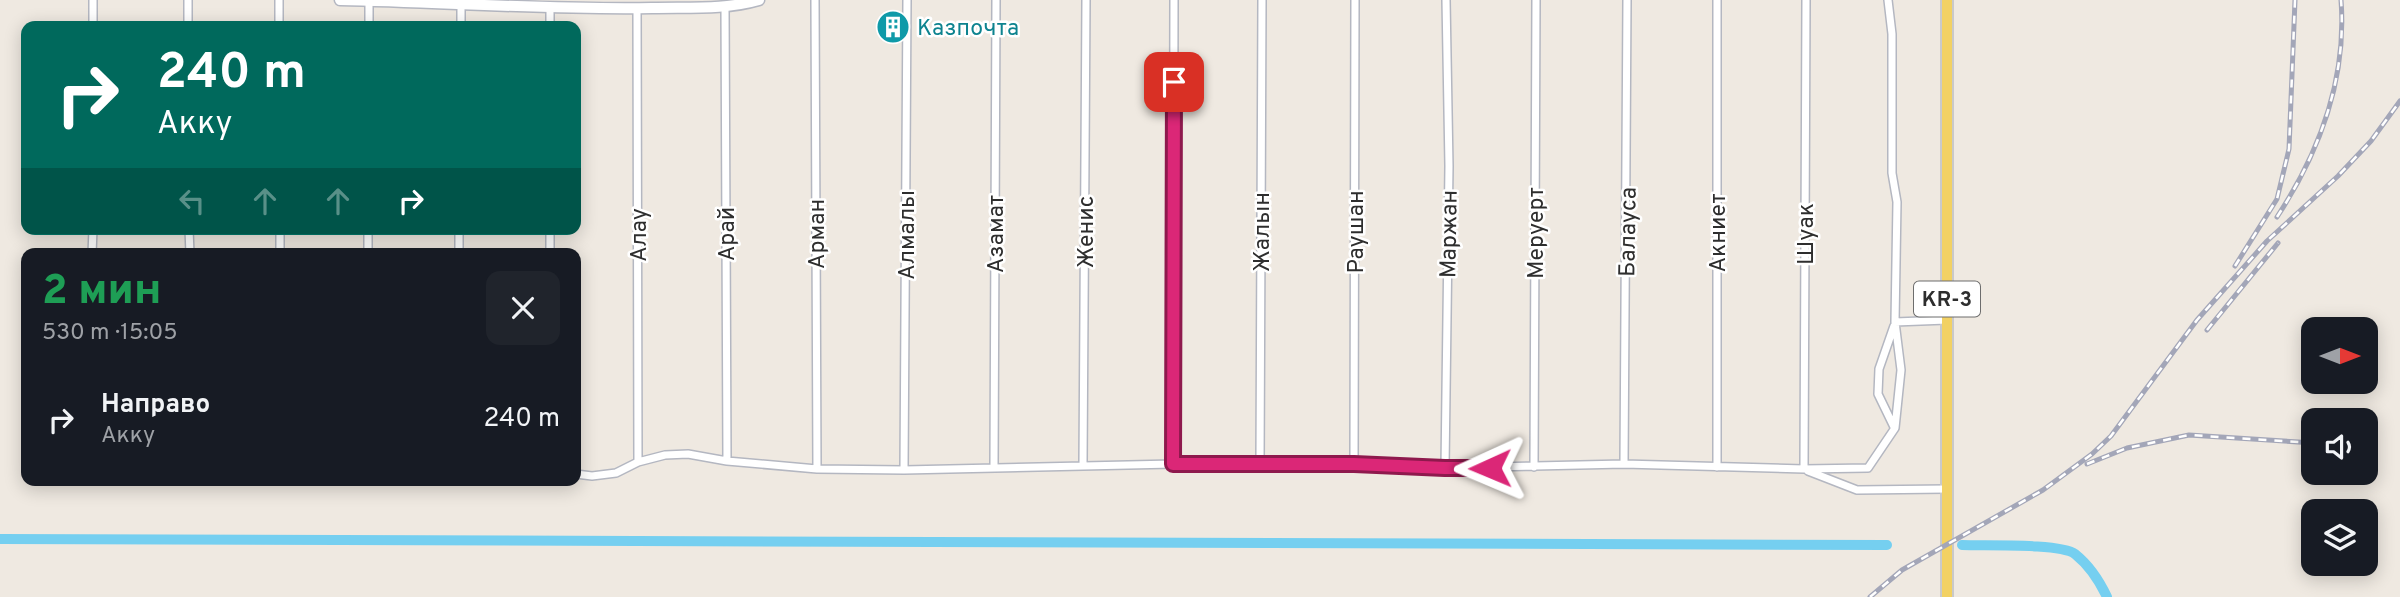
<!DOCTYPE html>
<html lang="ru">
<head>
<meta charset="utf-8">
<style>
  :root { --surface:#171b24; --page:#20242c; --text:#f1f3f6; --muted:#9ea1a6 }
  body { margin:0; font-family:Overpass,sans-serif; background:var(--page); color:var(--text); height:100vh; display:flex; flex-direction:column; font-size:26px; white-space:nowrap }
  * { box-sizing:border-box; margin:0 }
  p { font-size:23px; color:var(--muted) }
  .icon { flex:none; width:38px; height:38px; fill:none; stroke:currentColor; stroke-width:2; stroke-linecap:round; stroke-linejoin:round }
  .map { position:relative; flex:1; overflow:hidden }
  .panel { position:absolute; left:21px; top:248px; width:560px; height:238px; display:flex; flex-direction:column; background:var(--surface); border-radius:14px; box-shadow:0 4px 18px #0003 }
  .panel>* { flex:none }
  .hud { position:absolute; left:21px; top:21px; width:560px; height:214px; border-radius:14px; box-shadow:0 4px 18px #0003; background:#00695c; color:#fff; overflow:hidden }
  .needle { width:46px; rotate:90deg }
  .controls { position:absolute; left:2301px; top:317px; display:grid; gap:14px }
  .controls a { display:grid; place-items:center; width:77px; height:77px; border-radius:14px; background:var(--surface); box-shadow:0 4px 18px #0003; font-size:35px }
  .pin { position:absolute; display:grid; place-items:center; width:60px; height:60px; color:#fff; margin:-30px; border-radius:14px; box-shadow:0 4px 10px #0006 }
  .me { position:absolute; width:77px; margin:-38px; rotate:269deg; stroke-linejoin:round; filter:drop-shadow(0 0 5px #0008) }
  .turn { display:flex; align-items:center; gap:24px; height:147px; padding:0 21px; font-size:32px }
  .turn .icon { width:91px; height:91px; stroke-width:2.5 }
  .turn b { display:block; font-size:49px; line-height:60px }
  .lanes { display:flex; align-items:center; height:66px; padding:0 21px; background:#0003; justify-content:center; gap:35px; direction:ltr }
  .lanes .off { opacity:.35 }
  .round { display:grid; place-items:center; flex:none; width:74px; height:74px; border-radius:14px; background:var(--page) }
  .headline { display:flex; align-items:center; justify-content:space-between; height:119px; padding:0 21px }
  h1 { font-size:42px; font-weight:800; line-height:52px; color:#1e9e55 }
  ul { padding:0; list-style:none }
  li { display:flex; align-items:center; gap:21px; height:105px; padding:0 21px }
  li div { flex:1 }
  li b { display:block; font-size:26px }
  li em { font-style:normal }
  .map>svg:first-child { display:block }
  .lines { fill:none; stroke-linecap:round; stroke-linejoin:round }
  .canal { stroke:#75cff0; stroke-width:10 }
  .street-casing { stroke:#b4b7c1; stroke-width:10 }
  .secondary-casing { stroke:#b4b7c1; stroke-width:13 }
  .primary-casing { stroke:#c9c9c9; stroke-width:14 }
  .street { stroke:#fff; stroke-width:7 }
  .secondary { stroke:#fff; stroke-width:10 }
  .primary { stroke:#f2d163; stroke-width:10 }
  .rail-casing { stroke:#a3a6b8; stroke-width:5 }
  .rail { stroke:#fff; stroke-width:2.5; stroke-dasharray:8; stroke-linecap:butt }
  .route-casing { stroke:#8e194d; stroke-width:18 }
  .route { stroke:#db2777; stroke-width:12 }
  .labels { text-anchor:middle; stroke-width:5; stroke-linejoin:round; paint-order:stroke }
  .shield { fill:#fff; stroke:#6d6d6d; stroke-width:2 }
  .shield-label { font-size:21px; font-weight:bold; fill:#2e2e2e }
  .culture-label { font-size:23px; fill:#0d838f; stroke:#fff; text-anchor:start }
  .street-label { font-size:23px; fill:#2e2e2e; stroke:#fff }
</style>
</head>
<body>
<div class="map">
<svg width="2400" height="597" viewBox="0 0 2400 597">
  <rect width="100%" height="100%" fill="#efe9e1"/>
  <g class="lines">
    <path class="canal" d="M0,539L1887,545
      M1962,545C1984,546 2061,543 2075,554C2090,566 2099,580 2107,597"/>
    <defs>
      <path id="street" d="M93,0V26
        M188,0V26
        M279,0V26
        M815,0L817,469
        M1888,0L1892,34V173L1897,202L1895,322L1947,320
        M725,6L727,461
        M637,8L638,462
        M369,26V0
        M461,26V1
        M550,26V8
        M189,229L190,254
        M280,229V254
        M92,254L93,229
        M368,254V229
        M459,254V229
        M550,254V229
        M1894,326L1879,369L1878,394L1894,427
        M1173,464L1174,0
        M1260,464L1262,0
        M1354,464L1355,0
        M1624,464L1627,0
        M1083,465L1086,0
        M994,467L996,0
        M1534,467L1536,0
        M1717,467V0
        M1445,468L1449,166L1446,0
        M1804,469L1806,0
        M904,470L907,0
        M1808,471L1857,490L1947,489
        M576,474L592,476L616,473L638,462L665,455L688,454L727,461L817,469L904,470L1173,464H1354L1445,468L1624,464L1804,469L1868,468L1895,428L1901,370L1895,322"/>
      <path id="secondary" d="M340,0C444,2 548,10 652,8C688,7 725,10 759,0"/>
      <path id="primary" d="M1947,597V0"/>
    </defs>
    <use href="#street" class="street-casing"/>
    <use href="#secondary" class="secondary-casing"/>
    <use href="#primary" class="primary-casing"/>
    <use href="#street" class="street"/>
    <use href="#secondary" class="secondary"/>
    <use href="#primary" class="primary"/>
    <defs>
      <path id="rail" d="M2277,217C2319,153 2347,79 2341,0
        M2235,266L2277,199L2289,149L2295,0
        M2207,330L2278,243
        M2087,464L2127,448L2189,435L2314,443
        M1870,597L1902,570L2043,490L2092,454L2111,436L2197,320L2267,241L2338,176L2371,141L2400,101"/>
    </defs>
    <use href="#rail" class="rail-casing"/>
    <use href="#rail" class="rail"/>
  </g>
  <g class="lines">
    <defs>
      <path id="route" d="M1174,82L1173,464H1354L1445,468H1490"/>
    </defs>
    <use href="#route" class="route-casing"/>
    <use href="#route" class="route"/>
  </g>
  <defs>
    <symbol id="building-disc" viewBox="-11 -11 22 22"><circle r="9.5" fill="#0f9aa8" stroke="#fff"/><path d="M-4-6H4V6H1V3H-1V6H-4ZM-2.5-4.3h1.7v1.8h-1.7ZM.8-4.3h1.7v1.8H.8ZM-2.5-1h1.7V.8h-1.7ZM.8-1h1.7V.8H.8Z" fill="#fff"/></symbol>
  </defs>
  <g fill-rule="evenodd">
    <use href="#building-disc" x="874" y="8" width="38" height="38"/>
  </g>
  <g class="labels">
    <rect class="shield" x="1914" y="281.5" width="66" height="35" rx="5"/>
    <g class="shield-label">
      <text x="1947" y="306">KR-3</text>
    </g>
    <g class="culture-label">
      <text x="917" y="35">Казпочта</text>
    </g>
    <g class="street-label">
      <text transform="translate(1085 232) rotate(-90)" y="8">Женис</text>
      <text transform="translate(1261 232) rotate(-90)" y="8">Жалын</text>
      <text transform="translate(1355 232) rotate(-90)" y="8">Раушан</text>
      <text transform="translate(1627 232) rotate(-89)" y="8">Балауса</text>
      <text transform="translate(1535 233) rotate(-90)" y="8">Меруерт</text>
      <text transform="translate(1717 233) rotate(-90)" y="8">Акниет</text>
      <text transform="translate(726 234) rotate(-90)" y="8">Арай</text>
      <text transform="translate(816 234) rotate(-90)" y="8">Арман</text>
      <text transform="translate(995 234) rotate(-90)" y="8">Азамат</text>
      <text transform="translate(1448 234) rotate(-89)" y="8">Маржан</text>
      <text transform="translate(1805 234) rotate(-90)" y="8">Шуак</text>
      <text transform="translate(638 235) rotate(-90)" y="8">Алау</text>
      <text transform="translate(906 235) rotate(-90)" y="8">Алмалы</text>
    </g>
  </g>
</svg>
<div class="controls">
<a><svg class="needle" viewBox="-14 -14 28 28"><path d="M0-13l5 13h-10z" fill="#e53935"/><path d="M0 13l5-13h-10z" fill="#9ea1a6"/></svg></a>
<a><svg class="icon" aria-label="sound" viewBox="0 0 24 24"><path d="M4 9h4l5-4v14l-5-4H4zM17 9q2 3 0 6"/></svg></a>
<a><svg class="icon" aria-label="layers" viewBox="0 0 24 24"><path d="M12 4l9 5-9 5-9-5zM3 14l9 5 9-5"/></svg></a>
</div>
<div class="pin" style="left:1174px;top:82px;background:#d93025"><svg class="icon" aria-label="arrive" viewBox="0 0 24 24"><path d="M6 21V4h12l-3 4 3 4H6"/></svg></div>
<svg class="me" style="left:1490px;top:468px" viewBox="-20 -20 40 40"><path d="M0-17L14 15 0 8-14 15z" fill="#db2777" stroke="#fff" stroke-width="4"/></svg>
<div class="hud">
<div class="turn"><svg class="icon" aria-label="right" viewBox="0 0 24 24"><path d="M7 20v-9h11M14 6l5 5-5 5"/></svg><div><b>240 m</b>Акку</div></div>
<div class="lanes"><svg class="icon off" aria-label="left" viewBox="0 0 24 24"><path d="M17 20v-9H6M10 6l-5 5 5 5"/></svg><svg class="icon off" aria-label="ahead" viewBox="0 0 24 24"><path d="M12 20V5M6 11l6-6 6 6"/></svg><svg class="icon off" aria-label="ahead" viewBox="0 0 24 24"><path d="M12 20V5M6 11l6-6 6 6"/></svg><svg class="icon" aria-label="right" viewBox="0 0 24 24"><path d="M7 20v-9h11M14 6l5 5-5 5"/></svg></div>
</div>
<section class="panel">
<div class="headline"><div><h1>2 мин</h1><p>530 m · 15:05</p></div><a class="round"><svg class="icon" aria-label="close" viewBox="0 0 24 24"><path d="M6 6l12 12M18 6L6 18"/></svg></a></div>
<ul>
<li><svg class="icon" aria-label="right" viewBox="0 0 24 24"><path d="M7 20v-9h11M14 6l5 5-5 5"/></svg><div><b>Направо</b><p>Акку</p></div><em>240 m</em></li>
</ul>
</section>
</div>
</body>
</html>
